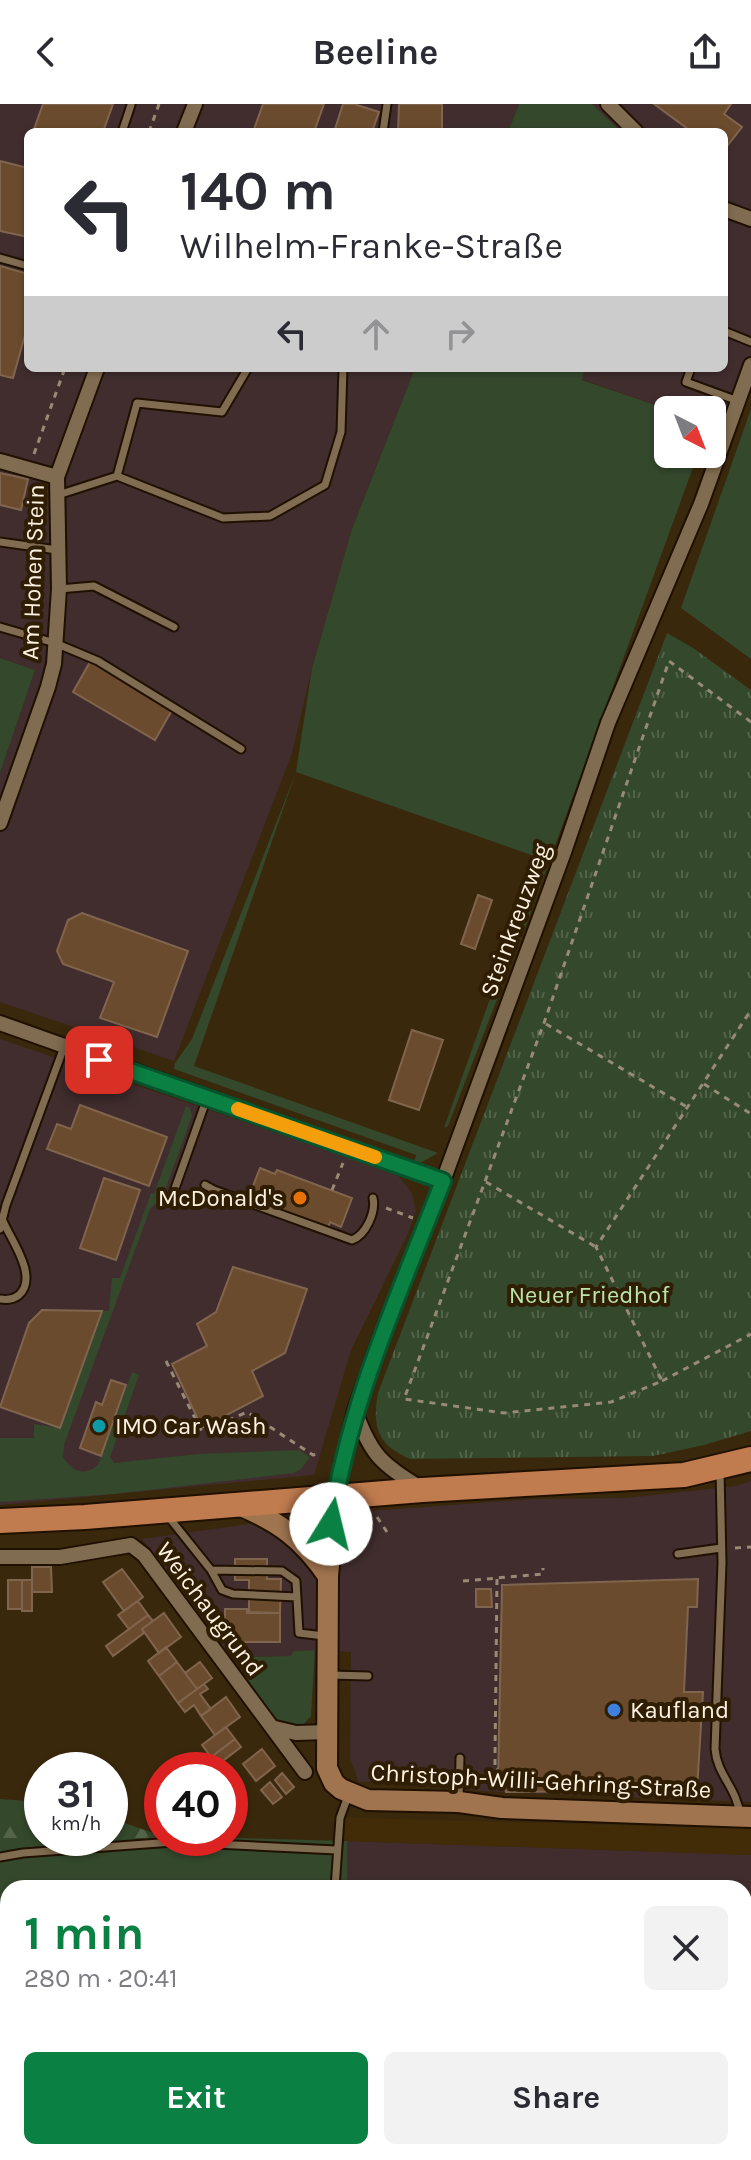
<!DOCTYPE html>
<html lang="en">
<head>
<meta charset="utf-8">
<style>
  :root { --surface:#fff; --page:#f2f2f3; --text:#2b2b33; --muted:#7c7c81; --accent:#0b8043 }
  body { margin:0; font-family:Karla,sans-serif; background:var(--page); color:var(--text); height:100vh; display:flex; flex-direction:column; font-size:30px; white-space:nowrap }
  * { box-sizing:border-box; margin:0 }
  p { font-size:26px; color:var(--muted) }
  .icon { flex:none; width:44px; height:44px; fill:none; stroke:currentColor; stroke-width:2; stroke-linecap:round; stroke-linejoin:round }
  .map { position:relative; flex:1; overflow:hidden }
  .side { position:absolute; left:0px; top:1776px; width:752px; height:280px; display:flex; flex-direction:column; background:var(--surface); border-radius:24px 24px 0 0; box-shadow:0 2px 6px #0004 }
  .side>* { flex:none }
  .top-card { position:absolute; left:24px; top:24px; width:704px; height:244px; border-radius:12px; box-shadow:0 2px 6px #0004; background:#fff; color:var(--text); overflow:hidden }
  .needle { width:52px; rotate:138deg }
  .fabs { position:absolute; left:654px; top:292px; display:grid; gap:16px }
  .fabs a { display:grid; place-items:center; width:72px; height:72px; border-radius:12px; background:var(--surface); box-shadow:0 2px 6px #0004; font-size:40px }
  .speed { position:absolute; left:24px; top:1648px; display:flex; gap:16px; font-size:40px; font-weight:700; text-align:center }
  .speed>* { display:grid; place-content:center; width:104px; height:104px; border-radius:50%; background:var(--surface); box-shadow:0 2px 6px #0004; line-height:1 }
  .speed small { font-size:20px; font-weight:400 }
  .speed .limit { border:12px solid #d22; background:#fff; color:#111 }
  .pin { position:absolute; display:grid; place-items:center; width:68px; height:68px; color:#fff; margin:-34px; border-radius:16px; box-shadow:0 4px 12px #0006 }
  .me { position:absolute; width:88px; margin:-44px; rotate:9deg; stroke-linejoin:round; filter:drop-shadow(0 0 6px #0008) }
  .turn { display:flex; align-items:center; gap:28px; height:168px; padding:0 24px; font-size:36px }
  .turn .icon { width:104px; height:104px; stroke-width:2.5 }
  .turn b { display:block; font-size:56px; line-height:68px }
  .lanes { display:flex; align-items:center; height:76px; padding:0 24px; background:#0003; justify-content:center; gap:40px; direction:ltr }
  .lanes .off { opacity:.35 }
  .round { display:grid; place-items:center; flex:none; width:84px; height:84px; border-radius:12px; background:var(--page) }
  .summary { display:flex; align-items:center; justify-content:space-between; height:136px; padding:0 24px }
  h1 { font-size:48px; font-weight:700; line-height:60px; color:var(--accent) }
  .cta { display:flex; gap:16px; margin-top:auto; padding:16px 24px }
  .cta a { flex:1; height:92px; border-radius:12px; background:var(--accent); color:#fff; font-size:32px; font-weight:700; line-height:92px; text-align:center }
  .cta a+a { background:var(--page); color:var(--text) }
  header { display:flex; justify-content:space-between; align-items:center; height:104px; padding:0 24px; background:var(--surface); font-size:36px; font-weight:700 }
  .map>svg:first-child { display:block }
  .commercial { fill:#412d2e }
  .built { fill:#412c07 }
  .green { fill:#34482c }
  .forest { fill:url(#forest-firs) }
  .park { fill:url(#park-tufts) }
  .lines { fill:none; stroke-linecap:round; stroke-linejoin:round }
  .stream { stroke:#245c69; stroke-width:5 }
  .building { fill:#6b4b2d; stroke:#80654e; stroke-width:2 }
  .lane-casing { stroke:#201000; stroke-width:11 }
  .street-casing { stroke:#201000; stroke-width:18 }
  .secondary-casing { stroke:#201000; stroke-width:24 }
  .primary-casing { stroke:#201000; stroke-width:28 }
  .path { stroke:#988a74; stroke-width:3; stroke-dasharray:6 6; stroke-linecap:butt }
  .lane { stroke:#806c50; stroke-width:7 }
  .street { stroke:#806c50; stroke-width:14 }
  .secondary { stroke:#a0744f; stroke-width:20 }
  .primary { stroke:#c07b4e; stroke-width:24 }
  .route-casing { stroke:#07532c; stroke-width:20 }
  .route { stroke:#0b8043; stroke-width:14 }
  .slow { stroke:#f59e0b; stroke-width:14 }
  .food-dot { fill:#e8710a; stroke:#2f1e03; stroke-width:3 }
  .culture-dot { fill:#0f9aa8; stroke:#2f1e03; stroke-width:3 }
  .shop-dot { fill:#3f7fe0; stroke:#2f1e03; stroke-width:3 }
  .labels { text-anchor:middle; stroke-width:8; stroke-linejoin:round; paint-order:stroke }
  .street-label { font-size:24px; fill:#fdf2e2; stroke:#2f1e03 }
  .poi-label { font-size:24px; fill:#fdf2e2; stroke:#2f1e03; text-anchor:start }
  .park-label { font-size:24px; fill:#bae5aa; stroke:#2f1e03 }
</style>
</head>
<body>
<header><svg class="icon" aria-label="back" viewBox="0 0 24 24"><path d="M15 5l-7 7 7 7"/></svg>Beeline<svg class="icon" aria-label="share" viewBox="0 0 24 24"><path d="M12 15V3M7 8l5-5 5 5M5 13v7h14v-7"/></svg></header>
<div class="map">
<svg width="751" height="2056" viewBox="0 0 751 2056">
  <defs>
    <pattern id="forest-firs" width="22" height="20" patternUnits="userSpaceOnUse" patternTransform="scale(2)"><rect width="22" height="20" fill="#34482c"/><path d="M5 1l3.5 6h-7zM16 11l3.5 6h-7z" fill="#52634a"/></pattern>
    <pattern id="park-tufts" width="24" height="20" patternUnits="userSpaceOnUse" patternTransform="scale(2)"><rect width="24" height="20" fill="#34482c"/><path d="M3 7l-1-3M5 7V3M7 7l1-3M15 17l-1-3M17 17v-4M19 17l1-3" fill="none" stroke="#52634a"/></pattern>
  </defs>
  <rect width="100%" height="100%" fill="#39280c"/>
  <path class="commercial" d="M0,0H519L508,28H28V264H415L352,425L312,564L292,649L174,957L0,898V669L35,566L0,554Z
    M592,0H751V261L727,325L712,320V306H670L581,275L585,264H724V28H621Z
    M0,935L397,1070L412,1089L416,1107L407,1132L351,1246L314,1371L0,1401Z
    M751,1377V1698L480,1687L421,1678H359L350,1654L351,1548L315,1546L294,1547L290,1552L228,1553L142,1435L314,1411L535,1395L626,1394L736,1382Z
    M347,1737L751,1751V2056H311L312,2048H744V1784H347Z"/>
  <path class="built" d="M330,1713L751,1725V1751L347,1737Z"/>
  <path class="green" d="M519,0H592L621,28H508Z
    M415,264H585L582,276L670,306H668V350H698L529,813L448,1022L444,1024L540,754L296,668L194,962L438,1049L422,1058H414L416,1051L174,965L175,959L192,935L296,668L312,564L352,425Z
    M751,305V555L681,504Z
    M0,554L35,566L0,669Z
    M186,1002L190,1004L192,1012L163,1092L150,1105L64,1341L63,1353C72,1367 84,1373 98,1361L132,1268L139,1271L110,1353L114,1359L199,1350L299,1346L310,1353L301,1365L294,1369L114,1390L0,1398V1334H34V1320L60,1324L102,1207H109L112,1174H120L151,1089L154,1090Z
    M315,1546L311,1612L304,1620C296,1621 287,1623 279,1618C263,1609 245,1569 235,1553L290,1552L294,1547Z
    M162,1732L347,1737V1784H8V2012L0,2001V1750Z
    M35,2048H162L149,2056H41Z"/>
  <path class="forest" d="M0,1695L42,1698V1734H110V1714L162,1732L0,1750Z
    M162,2048H312L311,2056H149Z"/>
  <path class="park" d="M667,529L693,544L751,586V1327L704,1341L653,1352L410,1355C377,1341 372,1322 378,1289Z"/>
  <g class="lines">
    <path class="stream" d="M0,2011L8,2021
      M31,2048L37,2056
      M221,2056L234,2048"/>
  </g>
  <path class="building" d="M43,0H113L103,28H33Z
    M263,0H324L314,28H253Z
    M343,0H354L379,8L372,28H334Z
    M399,0H442V28H398Z
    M654,0H731L724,10L742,23L724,46V28H692Z
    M0,57L28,64V133L0,127Z
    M0,162L28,170V220L13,274L0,271Z
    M0,369L28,375L21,406L0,401Z
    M90,558L172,606L155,636L73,588Z
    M478,791L492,796L475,845L461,840Z
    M82,809L188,847L157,933L100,914L114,878L63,860L57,847L68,816Z
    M412,926L443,936L419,1006L389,996Z
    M80,1001L167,1033L149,1082L47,1045L57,1020L71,1025Z
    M260,1064L275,1070L277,1066L352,1094L341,1123L330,1118L328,1124L248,1095Z
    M104,1074L140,1086L116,1156L80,1144Z
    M233,1163L307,1185L285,1249L252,1267L263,1292L202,1324L172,1260L207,1242L197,1220L216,1208Z
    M42,1206L102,1207L60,1324L0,1303L29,1219Z
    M111,1276L126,1281L101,1352L80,1344L96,1298L102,1301Z
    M235,1455H267V1475H281L280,1509L249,1508V1476H235Z
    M32,1463H51L52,1488H32Z
    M122,1465L143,1493L124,1507L103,1478Z
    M698,1475L697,1503H688L684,1588H703L697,1686L506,1688L504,1679L498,1678L502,1481Z
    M8,1476H22V1505H8Z
    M22,1476H32V1507H22Z
    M476,1485H491L492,1503H476Z
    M138,1497L148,1511L129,1525L118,1511Z
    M225,1505H247V1509H280V1538H225Z
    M164,1509L181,1533L159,1549L142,1525Z
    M148,1511L153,1517L142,1525L144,1529L113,1552L106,1542Z
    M166,1543L177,1558L159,1572L148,1557Z
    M177,1558L197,1585L178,1599L159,1572Z
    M200,1558L212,1574L197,1585L185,1569Z
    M204,1580L208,1585L200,1590L211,1605L201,1612L194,1601L185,1608L178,1599Z
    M226,1593L240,1613L215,1631L201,1612Z
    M226,1623L235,1635L211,1653L202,1641Z
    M235,1635L241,1643L220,1659L214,1651Z
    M262,1645L275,1662L256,1677L243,1660Z
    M282,1669L294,1683L286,1690L275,1676Z
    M270,1678L282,1693L273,1700L261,1686Z"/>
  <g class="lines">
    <defs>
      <path id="lane" d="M122,28L131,1
        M383,28L387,0
        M0,154L28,162
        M724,227L751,238
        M691,264L686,278L738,297
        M117,372L137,299L222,308L248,264
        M58,391L117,372L223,414L270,412L325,381L341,328L343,264
        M0,438L57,446
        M59,485L94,482L174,523
        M0,523L55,539L98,557L241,645
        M205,1081L214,1086L352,1136C366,1131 376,1108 373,1094
        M172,1093L207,994
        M0,1125L6,1101L64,943
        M0,1195C7,1196 13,1196 19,1191C39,1173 11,1136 3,1117
        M720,1366L722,1459L715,1645C717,1671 737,1684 740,1711
        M167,1411L211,1466L222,1486L233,1490L297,1493
        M678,1450L721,1444
        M211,1466L282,1467L296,1477L299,1529L324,1532
        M330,1571L368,1572
        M459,1696L460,1654
        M0,1753L23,1749L173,1738L336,1746
        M335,1784L340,1714L348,1692"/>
      <path id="street" d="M608,0L636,28
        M184,28L195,0
        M724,105L751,115
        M0,357L57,373
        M0,719L48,583L54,560L59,485L57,373L97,264
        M0,919L443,1077
        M355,1307C372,1353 381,1359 422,1385
        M335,1393L355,1306L381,1232L443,1077L564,748L608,619L701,400L751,261
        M0,1453H60L131,1441L144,1451L305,1668
        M275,1624L296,1629L327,1628"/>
      <path id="secondary" d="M335,1393L328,1472L327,1664L334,1679L341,1685L368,1696L459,1698L502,1704L751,1713
        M236,1400C278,1417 302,1434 328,1472"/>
      <path id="primary" d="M0,1417L85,1413L422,1386L684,1371L751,1355"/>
    </defs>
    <use href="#lane" class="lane-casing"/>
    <use href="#street" class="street-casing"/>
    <use href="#secondary" class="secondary-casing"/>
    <use href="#primary" class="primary-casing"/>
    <path class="path" d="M149,28L159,0
      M34,350L65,264
      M751,618L669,557L544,919L404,1295L504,1309L611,1298L662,1277L596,1143L751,906
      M546,920L687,1003
      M704,980L751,1010
      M486,1078L596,1143
      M332,1086L343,1059
      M386,1104L413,1114
      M166,1257L202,1328L247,1308L313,1351L317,1350
      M662,1277L751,1230
      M377,1413L389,1431
      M350,1431H356L373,1411
      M735,1444L751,1443
      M497,1475L495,1653V1666H498
      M463,1477L543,1470V1464
      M190,2056L201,2048"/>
    <use href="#lane" class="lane"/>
    <use href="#street" class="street"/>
    <use href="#secondary" class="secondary"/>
    <use href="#primary" class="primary"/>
  </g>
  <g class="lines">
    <defs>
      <path id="route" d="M99,956L443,1077C399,1191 349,1298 331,1420"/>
    </defs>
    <use href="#route" class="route-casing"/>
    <use href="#route" class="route"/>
    <path class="slow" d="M238,1005L375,1053"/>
  </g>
  <circle class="food-dot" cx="300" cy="1094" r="8"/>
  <circle class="culture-dot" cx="99" cy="1322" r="8"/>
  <circle class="shop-dot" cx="614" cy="1606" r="8"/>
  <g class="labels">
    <g class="street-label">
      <text transform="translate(33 468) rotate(-88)" y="8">Am Hohen Stein</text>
      <text transform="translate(515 816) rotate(-70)" y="8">Steinkreuzweg</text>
      <text transform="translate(210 1505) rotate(53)" y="8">Weichaugrund</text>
      <text transform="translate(541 1677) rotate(3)" y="8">Christoph-Willi-Gehring-Straße</text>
    </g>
    <g class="poi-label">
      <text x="284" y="1102" text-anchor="end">McDonald's</text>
      <text x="115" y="1330">IMO Car Wash</text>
      <text x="630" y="1614">Kaufland</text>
    </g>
    <g class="park-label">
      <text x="589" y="1199">Neuer Friedhof</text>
    </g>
  </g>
</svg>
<div class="fabs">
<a><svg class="needle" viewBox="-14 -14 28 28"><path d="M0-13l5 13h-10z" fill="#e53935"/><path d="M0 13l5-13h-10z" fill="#7c7c81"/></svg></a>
</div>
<div class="speed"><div>31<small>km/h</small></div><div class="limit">40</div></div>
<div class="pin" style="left:99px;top:956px;background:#d93025"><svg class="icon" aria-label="arrive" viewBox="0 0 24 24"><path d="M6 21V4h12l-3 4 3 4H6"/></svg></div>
<svg class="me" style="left:331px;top:1420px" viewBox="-20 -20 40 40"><circle r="19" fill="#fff"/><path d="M0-13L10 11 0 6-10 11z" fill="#0b8043"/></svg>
<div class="top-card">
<div class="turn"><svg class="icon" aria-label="left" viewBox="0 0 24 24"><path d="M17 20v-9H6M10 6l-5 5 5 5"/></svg><div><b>140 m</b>Wilhelm-Franke-Straße</div></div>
<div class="lanes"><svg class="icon" aria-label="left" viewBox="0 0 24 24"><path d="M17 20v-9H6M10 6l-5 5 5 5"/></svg><svg class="icon off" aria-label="ahead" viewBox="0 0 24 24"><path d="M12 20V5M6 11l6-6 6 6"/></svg><svg class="icon off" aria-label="right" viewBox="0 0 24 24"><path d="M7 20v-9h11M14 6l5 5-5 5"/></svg></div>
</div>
<section class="side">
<div class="summary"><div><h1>1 min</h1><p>280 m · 20:41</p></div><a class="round"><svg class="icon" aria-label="close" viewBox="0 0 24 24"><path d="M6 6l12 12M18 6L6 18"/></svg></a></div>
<div class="cta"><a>Exit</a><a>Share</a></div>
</section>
</div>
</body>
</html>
